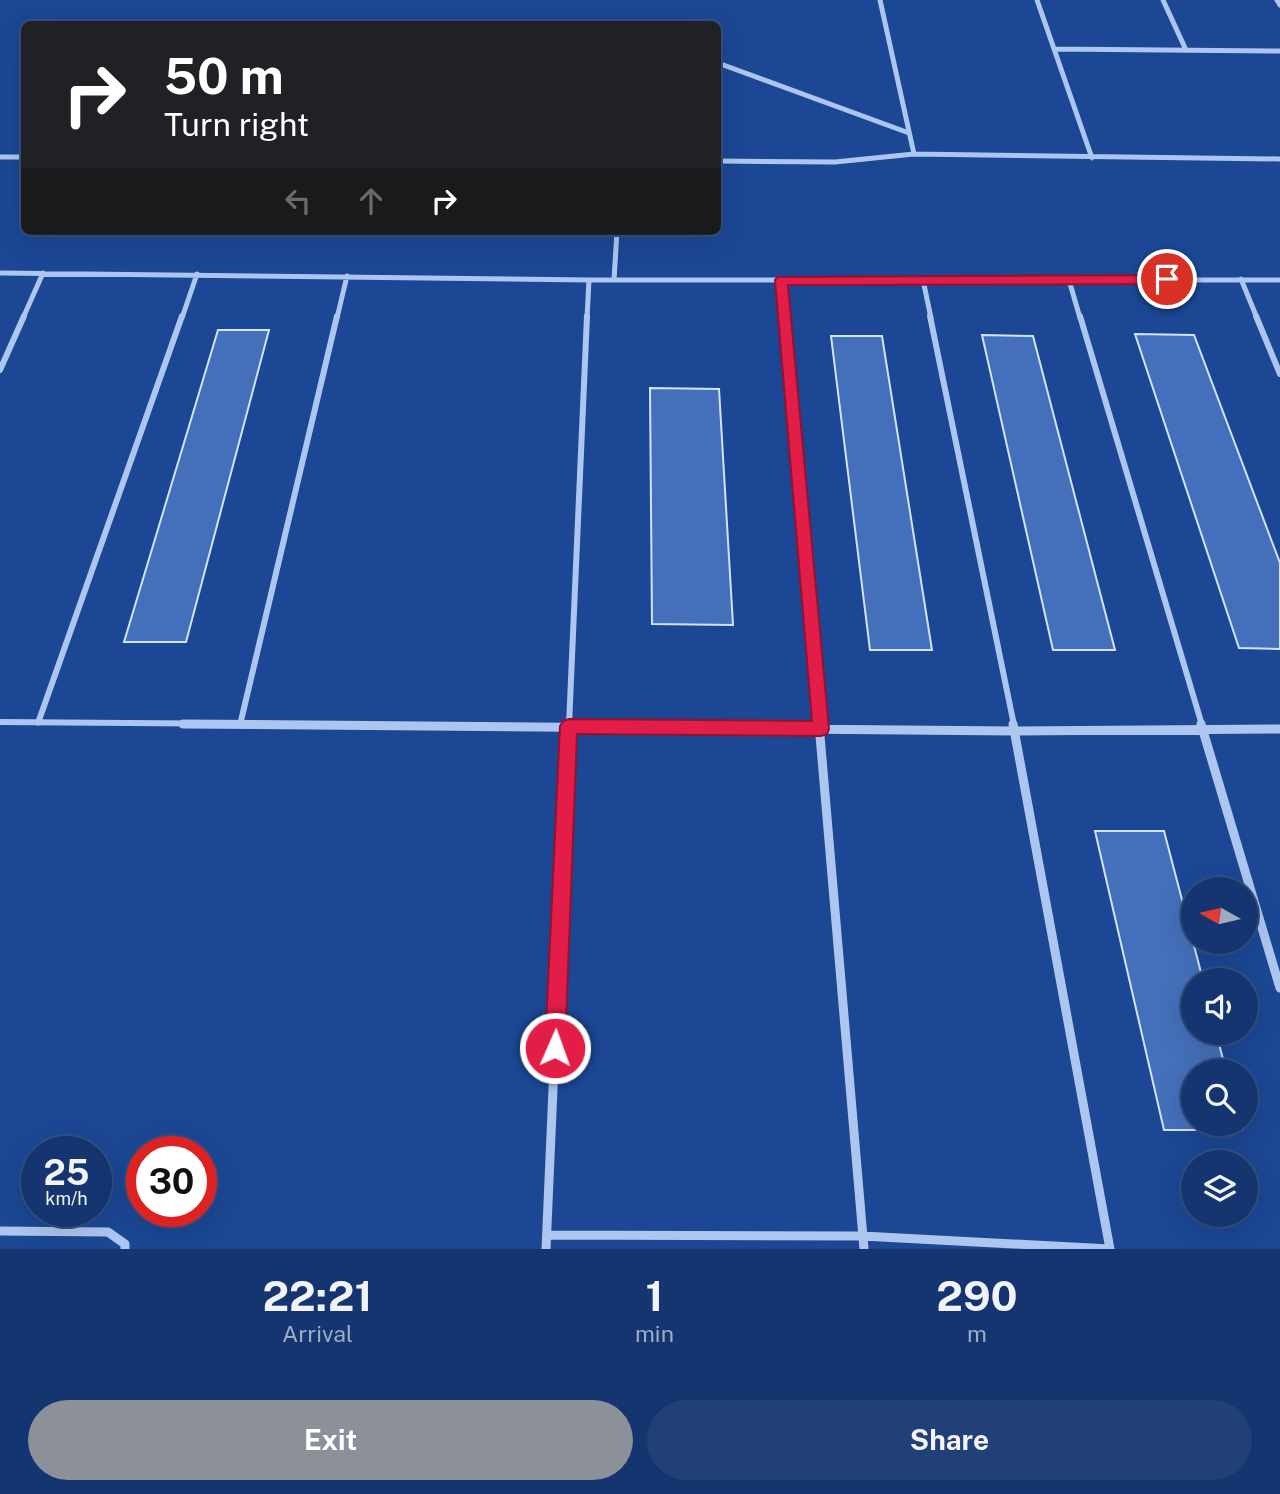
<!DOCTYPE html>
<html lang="en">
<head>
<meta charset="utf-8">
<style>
  :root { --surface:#14356f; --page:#214077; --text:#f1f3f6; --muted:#9dabc3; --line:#335082; --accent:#8c9099 }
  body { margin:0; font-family:"Public Sans",sans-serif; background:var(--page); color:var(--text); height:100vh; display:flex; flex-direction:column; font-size:26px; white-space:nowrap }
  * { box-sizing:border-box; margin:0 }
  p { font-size:23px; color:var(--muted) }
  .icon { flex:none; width:38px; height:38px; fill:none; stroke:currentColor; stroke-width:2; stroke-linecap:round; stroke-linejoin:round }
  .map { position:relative; height:1249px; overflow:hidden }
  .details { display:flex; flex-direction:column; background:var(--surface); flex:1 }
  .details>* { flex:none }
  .top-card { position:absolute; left:21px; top:21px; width:700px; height:214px; border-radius:10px; box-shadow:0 7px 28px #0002,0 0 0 2px var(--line); background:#202124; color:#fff; overflow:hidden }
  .needle { width:46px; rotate:278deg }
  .fabs { position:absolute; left:1181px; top:877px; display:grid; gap:14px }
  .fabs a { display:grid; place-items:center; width:77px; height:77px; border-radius:50%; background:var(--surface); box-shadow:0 7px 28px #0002,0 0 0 2px var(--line); font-size:35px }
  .speed { position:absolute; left:21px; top:1136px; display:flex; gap:14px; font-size:35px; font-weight:700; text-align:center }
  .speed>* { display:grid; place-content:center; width:91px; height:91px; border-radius:50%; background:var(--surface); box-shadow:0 7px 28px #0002,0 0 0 2px var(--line); line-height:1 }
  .speed small { font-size:18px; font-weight:400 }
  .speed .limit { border:10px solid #d22; background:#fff; color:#111 }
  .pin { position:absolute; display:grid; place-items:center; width:60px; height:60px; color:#fff; margin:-30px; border:4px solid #fff; border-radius:50%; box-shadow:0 2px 7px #0007 }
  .me { position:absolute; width:77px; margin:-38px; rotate:2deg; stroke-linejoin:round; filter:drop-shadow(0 0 5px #0008) }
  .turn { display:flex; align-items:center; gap:24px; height:147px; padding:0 28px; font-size:32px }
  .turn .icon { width:91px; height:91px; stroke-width:2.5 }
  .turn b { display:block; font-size:49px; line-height:60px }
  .lanes { display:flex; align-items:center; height:66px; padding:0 28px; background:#0003; justify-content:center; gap:35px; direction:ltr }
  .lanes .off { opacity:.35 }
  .eta { display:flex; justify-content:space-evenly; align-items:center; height:119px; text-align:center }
  .eta b { font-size:42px; font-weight:700; line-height:49px }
  .primary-button { display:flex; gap:14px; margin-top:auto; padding:14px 28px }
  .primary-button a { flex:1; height:80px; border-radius:42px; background:var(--accent); color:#fff; font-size:28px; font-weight:700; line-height:80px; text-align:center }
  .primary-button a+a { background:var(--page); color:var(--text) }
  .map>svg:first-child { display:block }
  .building { fill:#4470bb; stroke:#d4e2fb; stroke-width:2 }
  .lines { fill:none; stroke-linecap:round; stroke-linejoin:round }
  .minor-far2 { stroke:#adc6ef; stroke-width:5 }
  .minor-far1 { stroke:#adc6ef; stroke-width:6 }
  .minor { stroke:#adc6ef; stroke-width:9 }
  .route { fill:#e11d48; stroke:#92132f; stroke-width:2 }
</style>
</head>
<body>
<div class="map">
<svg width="1280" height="1249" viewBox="0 0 1280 1249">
  <rect width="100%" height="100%" fill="#1b4794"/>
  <path class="building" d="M218,330H269L186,642H124Z
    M1135,334L1194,335L1280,563V649L1239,648Z
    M982,335L1033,336L1115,650H1053Z
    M831,336H882L932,650H870Z
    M650,388L719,389L733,625L652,624Z
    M1095,831H1164L1203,980H1194V1032H1216L1226,1071H1194V1124H1241L1242,1130H1164Z"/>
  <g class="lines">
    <path class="minor-far2" d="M880,0L914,154
      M1037,0L1092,158
      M1163,0L1186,50
      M1277,0L1280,5
      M1054,49L1280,51
      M718,63L909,133
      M0,157H24
      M718,161L835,162L914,154L1280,159
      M0,273L589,280H1280
      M1241,279L1257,318
      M614,280L617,231
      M781,280L784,318
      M923,280L931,318
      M1069,280L1080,318
      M23,318L43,273
      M182,318L197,274
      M337,318L347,276
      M587,318L589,280"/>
    <path class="minor-far1" d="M784,316L819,725
      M930,316L1014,725
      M1080,316L1202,725
      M1256,316L1280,374
      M0,370L24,316
      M0,722L380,725
      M38,723L182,316
      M240,725L337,316
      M569,725L587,316"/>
    <path class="minor" d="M183,724L1015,731L1280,729
      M819,724L864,1249
      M1013,724L1110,1249
      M1201,724L1280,988
      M0,1231L108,1232L125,1244V1249
      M547,1235L862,1236L1110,1249
      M546,1249L569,724"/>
  </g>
  <path class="route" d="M1167,275L1174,279L1167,284L788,285L829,729L827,734L821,736L577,734L565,1048L562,1055L555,1057L548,1055L545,1048L560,726L563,721L569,719L812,721L775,280L777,277Z"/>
</svg>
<div class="fabs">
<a><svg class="needle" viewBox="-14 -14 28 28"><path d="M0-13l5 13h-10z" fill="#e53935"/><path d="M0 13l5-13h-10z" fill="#9dabc3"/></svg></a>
<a><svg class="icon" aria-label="sound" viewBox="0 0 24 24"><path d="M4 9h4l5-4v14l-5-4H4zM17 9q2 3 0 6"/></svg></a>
<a><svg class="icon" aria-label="search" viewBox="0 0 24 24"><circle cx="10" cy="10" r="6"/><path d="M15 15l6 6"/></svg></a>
<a><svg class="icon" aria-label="layers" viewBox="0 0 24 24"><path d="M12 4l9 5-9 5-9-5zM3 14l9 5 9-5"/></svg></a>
</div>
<div class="speed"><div>25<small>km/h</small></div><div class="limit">30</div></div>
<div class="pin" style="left:1167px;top:279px;background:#d93025"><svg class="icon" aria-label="arrive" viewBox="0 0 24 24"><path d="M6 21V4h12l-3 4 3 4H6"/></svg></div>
<svg class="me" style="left:555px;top:1048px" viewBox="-20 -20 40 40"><circle r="17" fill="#e11d48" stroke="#fff" stroke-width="3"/><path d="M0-11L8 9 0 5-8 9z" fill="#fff"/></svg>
<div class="top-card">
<div class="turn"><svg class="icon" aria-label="right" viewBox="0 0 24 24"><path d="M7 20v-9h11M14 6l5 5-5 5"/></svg><div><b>50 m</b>Turn right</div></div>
<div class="lanes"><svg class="icon off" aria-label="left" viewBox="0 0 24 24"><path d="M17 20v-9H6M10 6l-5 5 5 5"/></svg><svg class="icon off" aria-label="ahead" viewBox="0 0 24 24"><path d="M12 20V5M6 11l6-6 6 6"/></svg><svg class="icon" aria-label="right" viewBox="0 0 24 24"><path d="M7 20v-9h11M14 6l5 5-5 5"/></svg></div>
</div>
</div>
<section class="details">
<div class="eta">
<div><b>22:21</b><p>Arrival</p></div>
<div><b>1</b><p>min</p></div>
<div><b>290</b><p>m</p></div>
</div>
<div class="primary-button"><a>Exit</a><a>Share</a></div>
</section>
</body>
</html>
